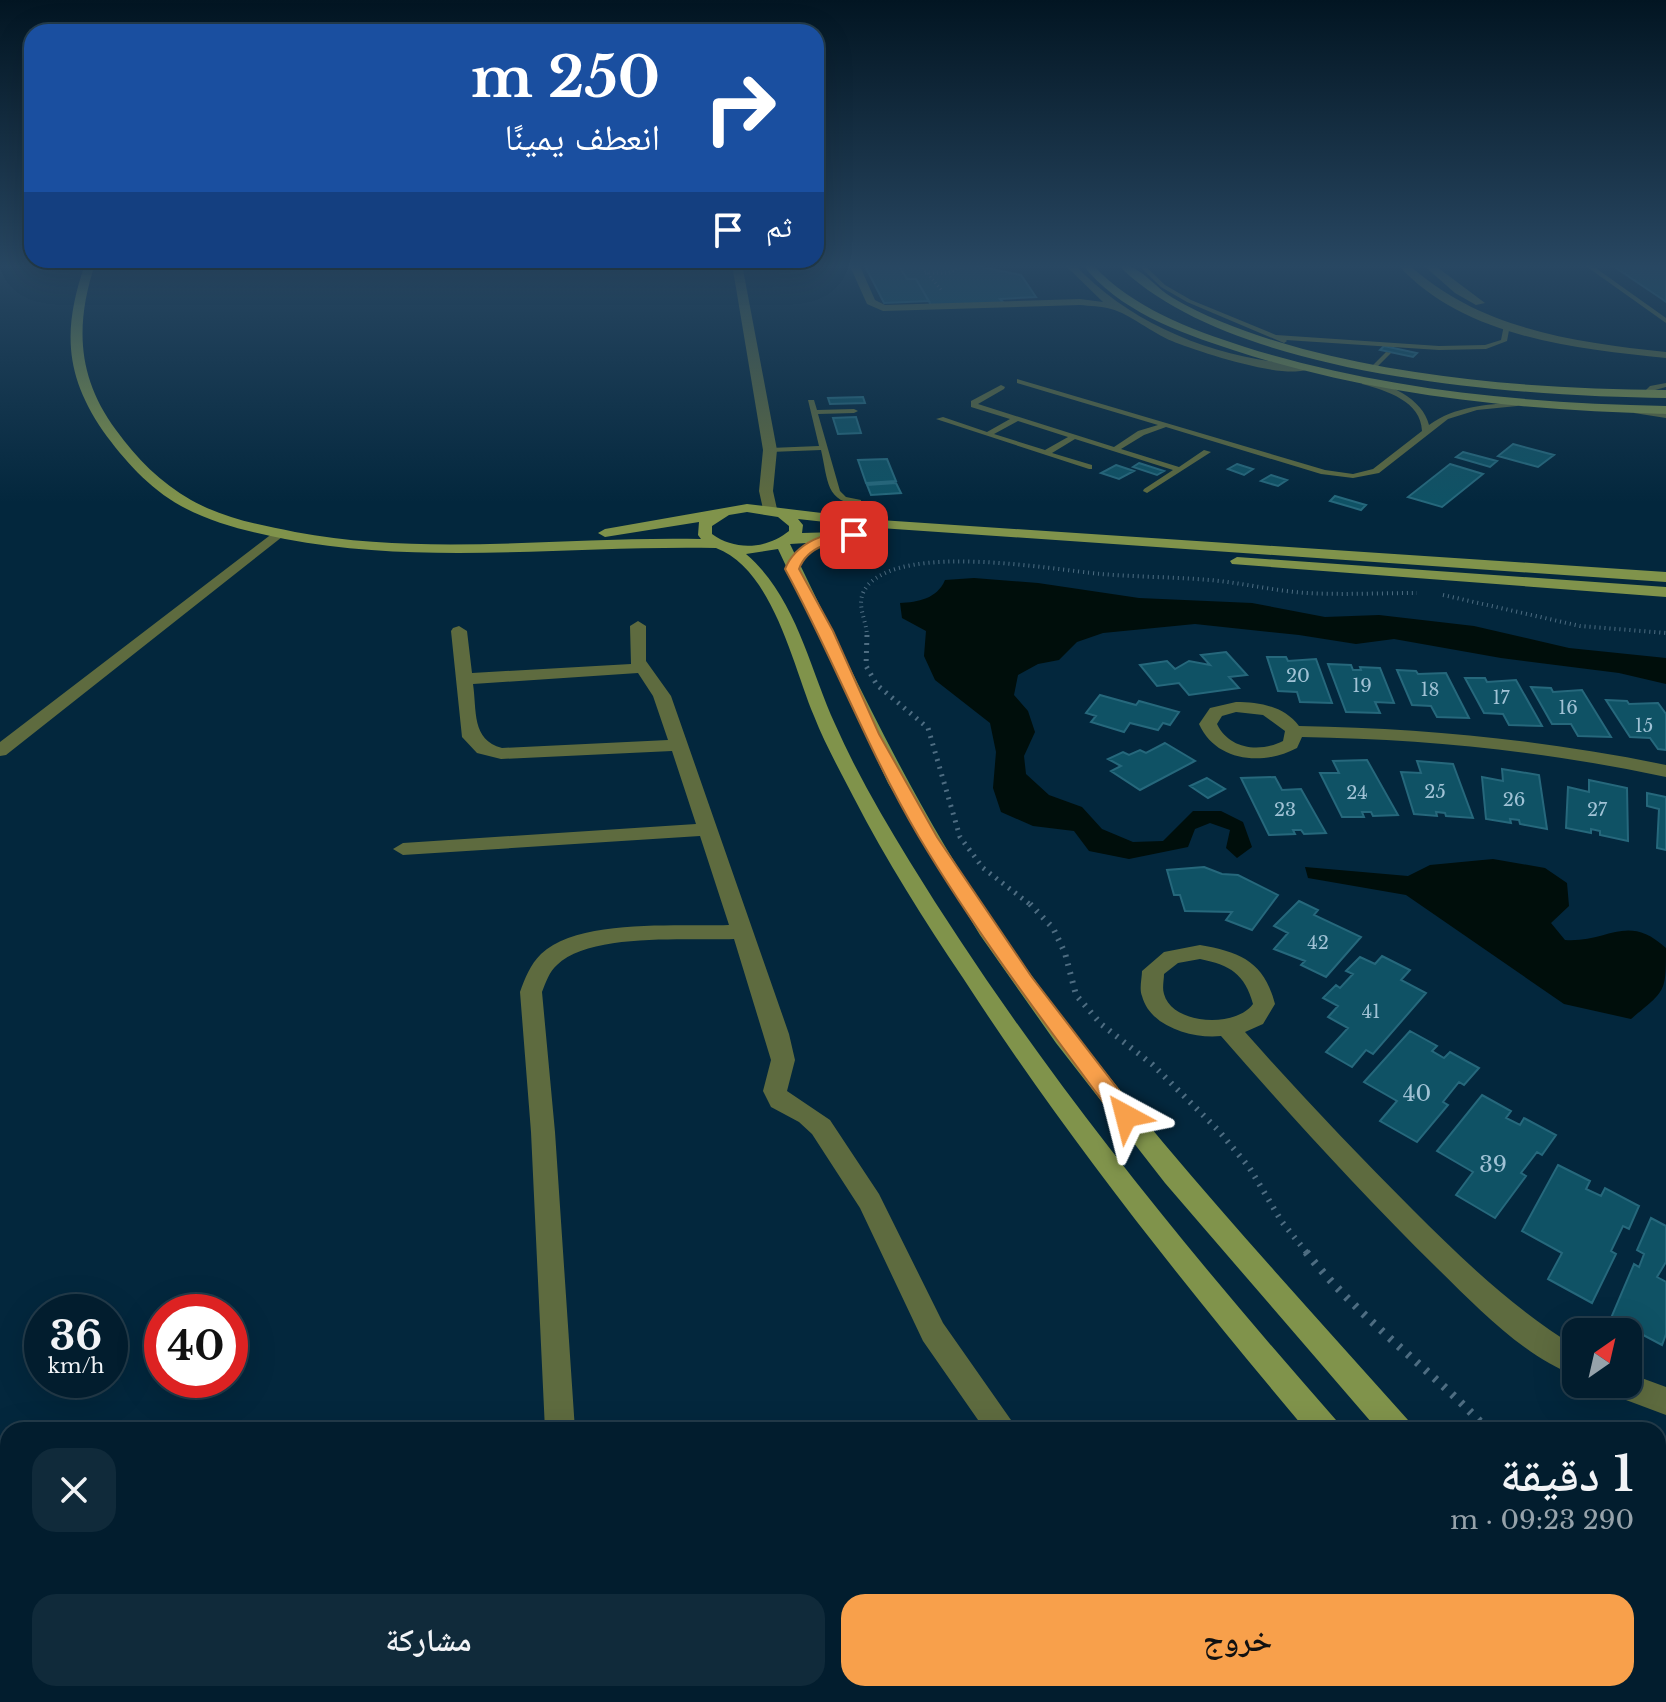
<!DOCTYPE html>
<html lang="ar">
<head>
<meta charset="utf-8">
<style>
  :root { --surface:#021d2e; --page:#102a3a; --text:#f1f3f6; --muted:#96a2aa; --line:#233b4a; --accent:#f8a04b }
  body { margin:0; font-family:"Libre Baskerville","Noto Naskh Arabic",serif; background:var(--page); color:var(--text); direction:rtl; height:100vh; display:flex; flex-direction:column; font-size:30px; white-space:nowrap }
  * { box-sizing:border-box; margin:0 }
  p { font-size:26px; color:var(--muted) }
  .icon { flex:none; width:44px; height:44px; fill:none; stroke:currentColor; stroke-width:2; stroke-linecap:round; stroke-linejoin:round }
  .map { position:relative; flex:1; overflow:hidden; direction:ltr }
  .sheet { position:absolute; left:0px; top:1422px; width:1666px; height:280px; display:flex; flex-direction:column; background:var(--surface); border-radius:24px 24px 0 0; box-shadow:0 8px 32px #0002,0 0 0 2px var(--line); direction:rtl }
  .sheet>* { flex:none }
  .hud { position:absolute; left:24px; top:24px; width:800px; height:244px; border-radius:24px; box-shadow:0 8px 32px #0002,0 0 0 2px var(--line); direction:rtl; background:#1a4fa0; color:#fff; overflow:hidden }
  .needle { width:52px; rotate:34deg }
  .controls { position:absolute; left:1562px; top:1318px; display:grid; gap:16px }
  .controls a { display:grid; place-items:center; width:80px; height:80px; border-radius:16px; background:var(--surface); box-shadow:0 8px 32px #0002,0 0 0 2px var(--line); font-size:40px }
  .speed { position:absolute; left:24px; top:1294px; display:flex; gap:16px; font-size:40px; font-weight:700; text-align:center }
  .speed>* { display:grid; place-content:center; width:104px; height:104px; border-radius:50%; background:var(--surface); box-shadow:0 8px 32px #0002,0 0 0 2px var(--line); line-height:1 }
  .speed small { font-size:20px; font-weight:400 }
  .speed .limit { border:12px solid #d22; background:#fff; color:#111 }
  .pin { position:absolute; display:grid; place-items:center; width:68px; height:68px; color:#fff; margin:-34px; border-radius:16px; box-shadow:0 4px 12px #0006 }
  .me { position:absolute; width:88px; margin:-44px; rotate:322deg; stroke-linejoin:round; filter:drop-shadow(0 0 6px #0008) }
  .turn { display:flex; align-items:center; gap:28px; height:168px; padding:0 32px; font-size:36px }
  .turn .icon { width:104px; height:104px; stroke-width:2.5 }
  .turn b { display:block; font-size:56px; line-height:68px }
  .then { display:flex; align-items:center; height:76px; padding:0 32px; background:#0003; gap:16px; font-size:30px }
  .round { display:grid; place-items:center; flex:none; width:84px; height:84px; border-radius:24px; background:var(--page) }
  .head { display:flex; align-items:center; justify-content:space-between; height:136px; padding:0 32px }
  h1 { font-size:48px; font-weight:600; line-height:60px }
  .primary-button { display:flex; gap:16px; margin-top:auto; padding:16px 32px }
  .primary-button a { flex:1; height:92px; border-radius:24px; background:var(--accent); color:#111; font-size:32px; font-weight:600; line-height:92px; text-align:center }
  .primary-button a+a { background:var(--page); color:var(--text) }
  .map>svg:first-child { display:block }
  .water { fill:#000e0b }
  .building { fill:#0f5265; stroke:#26687c; stroke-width:2 }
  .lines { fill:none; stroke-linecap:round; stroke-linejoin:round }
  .path-far4 { stroke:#4e6d82; stroke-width:3; stroke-dasharray:1 3; stroke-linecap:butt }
  .path-far3 { stroke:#4e6d82; stroke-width:4; stroke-dasharray:1 4; stroke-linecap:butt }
  .path-far2 { stroke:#4e6d82; stroke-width:5; stroke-dasharray:2 6; stroke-linecap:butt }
  .path-far1 { stroke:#4e6d82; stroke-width:6; stroke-dasharray:2 7; stroke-linecap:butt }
  .path { stroke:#4e6d82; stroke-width:8; stroke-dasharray:3 9; stroke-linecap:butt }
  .lane { fill:#5e6b3f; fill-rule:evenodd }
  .street { fill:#5e6b3f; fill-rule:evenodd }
  .secondary { fill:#80934b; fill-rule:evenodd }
  .route { fill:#f8a04b; stroke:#a16831; stroke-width:2 }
  .labels { text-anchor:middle; stroke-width:7; stroke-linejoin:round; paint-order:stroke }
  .number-label { font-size:18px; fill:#a0c2d5 }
  .near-number-label { font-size:22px; fill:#a0c2d5 }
</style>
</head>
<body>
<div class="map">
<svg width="1666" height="1702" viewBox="0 0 1666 1702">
  <rect width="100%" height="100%" fill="#03273d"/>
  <path class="water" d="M974,578L1038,583L1139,598L1252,603L1325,617L1379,615L1474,626L1569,648L1666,658V684L1619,673L1501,658L1394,639L1356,644L1299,635L1195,624L1103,633L1077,642L1059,660L1038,664L1018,675L1014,695L1028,711L1035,732L1024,756L1026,774L1049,795L1082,807L1102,829L1133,842L1163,841L1193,811H1221L1243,822L1252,847L1237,858L1226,848L1230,830L1210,823L1195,829L1188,847L1129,859L1089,851L1074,831L1033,826L1001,812L993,788L996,752L990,723L935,680L924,656L926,631L902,618L900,603C918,602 937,599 945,580Z
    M1493,859L1545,868L1567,883L1569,906L1551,923L1565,940C1608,943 1627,912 1666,948C1666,993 1666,990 1631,1019L1564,1004L1406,895L1308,878L1305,867L1408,876L1430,865Z"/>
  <path class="building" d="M864,264H898L907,279H916L929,301L884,303Z
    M898,264H981L977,266L1021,275L1036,297L1000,299L1004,303L932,307L916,279H907Z
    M1610,264H1666V302L1662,299Z
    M1384,346L1417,353L1413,357L1380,350Z
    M863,397L865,403L830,404L828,398Z
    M856,417L861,433L838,434L833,418Z
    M1513,444L1554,455L1538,467L1498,456Z
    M1463,452L1497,461L1490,467L1456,457Z
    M887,459L896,481L866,483L858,460Z
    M1139,463L1164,471L1157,475L1133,467Z
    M1237,464L1253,469L1244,475L1228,469Z
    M1450,464L1483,474L1442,507L1408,497Z
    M1116,465L1134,471L1119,479L1101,473Z
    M1271,475L1287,480L1278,486L1261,481Z
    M896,483L901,493L871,495L867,485Z
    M1335,496L1366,505L1361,510L1330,501Z
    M1226,652L1247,675L1229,677L1239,688L1189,695L1179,683L1157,686L1140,665L1167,661L1175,669L1189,661L1210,665L1201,655Z
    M1267,657H1286L1288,661L1316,659L1332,703L1300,702L1297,692L1278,691Z
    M1328,664L1351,665L1353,670H1361L1360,667L1380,668L1394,703L1375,702L1380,713L1346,712Z
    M1397,670L1416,671L1418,674L1446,673L1469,718L1437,717L1431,706L1412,705Z
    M1465,678H1485L1487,682L1516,680L1542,726L1509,725L1503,714L1484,713Z
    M1531,687L1551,688L1553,692L1582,690L1611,737L1578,736L1571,724H1552Z
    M1100,695L1136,705L1139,701L1179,712L1170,725L1163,723L1158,730L1130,723L1124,732L1091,722L1096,716L1086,713Z
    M1606,700L1627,701L1629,704L1658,703L1666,714V750L1658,749L1650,738L1630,737Z
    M1165,743L1195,761L1140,790L1111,771L1121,766L1108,759L1123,752L1129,755L1140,750L1146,753Z
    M1367,760L1398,815L1373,816L1371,812H1362L1364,817H1342L1320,773H1339L1333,761Z
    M1417,761L1453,764L1473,818L1446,816L1445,813L1436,812L1437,816L1414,814L1401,772L1421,773Z
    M1502,769L1539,775L1547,829L1520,824L1519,820L1510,819L1511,823L1486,819L1482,777L1503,781Z
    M1275,777L1282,790L1301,789L1326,833L1304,834L1301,830H1293L1295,834L1269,835L1241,778Z
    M1207,778L1225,789L1208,798L1190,786Z
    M1589,780L1627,788L1628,841L1600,835V831L1591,829V833L1566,828L1568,787L1589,792Z
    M1647,793L1666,797V850L1657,848L1659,809L1647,806Z
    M1204,867L1222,874L1238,875L1278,895L1252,930L1226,920L1232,912L1185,911L1180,895H1174L1167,870Z
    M1299,901L1318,910L1314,915L1361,937L1326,977L1301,965L1305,961L1274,949L1288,933L1274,926Z
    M1382,956L1410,970L1401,980L1426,993L1373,1054L1366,1050L1352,1067L1326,1052L1348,1028L1328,1017L1338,1006L1323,998L1336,985L1340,988L1353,974L1346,971L1360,957L1375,964Z
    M1410,1031L1437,1046L1432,1051L1444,1058L1450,1052L1479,1068L1464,1085L1459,1082L1443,1102L1448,1105L1417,1142L1380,1121L1397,1101L1364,1082Z
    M1482,1095L1511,1111L1506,1118L1520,1125L1524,1118L1556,1135L1542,1155L1537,1152L1521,1173L1526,1176L1495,1218L1456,1195L1473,1172L1437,1151Z
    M1558,1165L1590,1181L1586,1189L1601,1196L1605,1188L1639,1206L1629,1229L1623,1226L1611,1251L1616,1254L1592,1303L1548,1279L1562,1253L1522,1231Z
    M1651,1218L1666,1226V1262L1657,1277L1666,1282V1334L1662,1345L1611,1318L1634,1264L1639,1267L1644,1254L1637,1250Z"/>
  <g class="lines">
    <path class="path-far4" d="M920,264L942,291
      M925,273H948L969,264"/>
    <path class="path-far3" d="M1443,595L1580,626L1666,633
      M867,637C867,618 853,603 868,585C906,543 1049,569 1101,574C1137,577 1174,577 1210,580C1243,583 1275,591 1307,593C1343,595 1381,593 1417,593"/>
    <path class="path-far2" d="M867,635L866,666L877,685L928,728L960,837L983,868L1032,906"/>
    <path class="path-far1" d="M1030,904L1053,928L1065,953L1076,995L1101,1024L1153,1065L1218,1130L1249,1167L1282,1222L1308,1254"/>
    <path class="path" d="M1306,1252C1359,1319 1430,1368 1488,1430
      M1658,1634L1666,1642"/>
    <path class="lane" d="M1137,264H1143L1165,285L1191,300L1276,335L1439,346L1485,345L1501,340L1504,325L1507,323L1510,325L1507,341L1486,349L1439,350L1286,340L1287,341L1284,343L1187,302L1161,287Z
      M1583,264H1590L1666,318V323Z
      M1386,352L1391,353L1376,368H1372V366Z
      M1017,379L1325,470L1353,474L1373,469L1422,431C1421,401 1387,391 1362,384V380C1388,382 1423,399 1429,425C1455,406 1486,405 1517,402L1521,404L1517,406L1477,410L1448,419L1379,473L1353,478L1321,474L1166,427L1144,435L1121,449L1179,467L1204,450L1211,452L1147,493L1143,491L1144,489L1173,470L1075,439L1052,453L1092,465V469H1089L936,419L943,417L987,432L1010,419L971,407V401L1001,385L1005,387L1004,389L978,404L1114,447L1138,431L1158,425L1017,383ZM1018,421L1068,437L1045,450L994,434Z
      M1666,383V387L1655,390L1649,396L1642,394L1650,386Z
      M808,400H814L817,410L854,409L858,411L854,413L818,414L840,491L846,497L861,500V504C825,504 828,479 821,450L770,452L766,450L770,448L819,446Z
      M1634,409L1666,414V418L1634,413Z"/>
    <path class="street" d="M732,264H742L777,450L773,491L777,509L770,513L763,509L759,491L763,450Z
      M849,264H859L875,300L885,305L1080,299L1103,302L1064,264H1074C1133,327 1218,359 1304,365L1310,368C1289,382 1196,351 1172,341C1152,333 1130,314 1111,309C1101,306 1090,306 1080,305L883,311L867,304Z
      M1397,264H1408C1479,329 1573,342 1666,352V358C1574,349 1463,337 1397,264Z
      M1422,264H1433L1485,303L1476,305L1455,293Z
      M277,530L282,531V537L6,755L0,756V742Z
      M638,621L646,626V661L671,696L789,1034L795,1060L787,1091L830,1120L879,1194L943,1323L1018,1430H985L923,1341L860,1208L812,1134L799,1122L771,1107L763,1091L771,1060L734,939C688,941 591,932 557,965C549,972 546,982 542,992L555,1132L575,1430H545L531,1132L520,992C525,978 530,965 541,954C579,918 679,927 729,925L700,836L403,855L393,849L403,843L696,824L672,751L501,759L477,753L462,737L451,631L453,628L459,626L467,631L472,673L631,664L630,626ZM638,673L653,696L668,740L502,748C471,740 477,710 473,684Z
      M1236,702C1259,702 1284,706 1299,726C1423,728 1545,740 1666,765V777C1545,751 1425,739 1302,737L1297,748C1263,766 1216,762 1199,724L1210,708ZM1236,712L1263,715L1285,731L1283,741C1259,753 1229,749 1217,724L1222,716Z
      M1200,945C1241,952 1264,962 1275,1004L1263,1024L1245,1032C1299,1093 1355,1152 1413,1210C1463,1260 1515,1310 1576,1347V1376C1523,1356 1477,1307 1437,1268C1362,1194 1291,1116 1221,1036C1193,1039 1150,1027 1142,996C1139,989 1142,978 1142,971L1164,952ZM1200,959C1230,965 1245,974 1253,1004C1236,1028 1172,1025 1164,994C1162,988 1164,980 1164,974L1178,963Z
      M1628,1373L1666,1387V1415L1610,1394L1605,1384H1628Z
      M555,1694H589L590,1702H556Z
      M834,1694H868L870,1702H836Z
      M1180,1694H1217L1220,1702H1183Z"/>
    <path class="secondary" d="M85,264H95C75,325 77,377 116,430C136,458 161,483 191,500C223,518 259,525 295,532C429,557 566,536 701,539L698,535L699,522L605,537L598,533L605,529L747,504L880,520L1666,572V582L880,528L798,519L803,525L802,533L874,531L881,535L874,539L790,544C854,675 913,806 997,927C1119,1103 1265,1260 1408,1420L1412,1430H1378L1165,1183L1056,1043L980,935L888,783L778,549L746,554C796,597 809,667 835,724C856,772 883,818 910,862C1033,1062 1181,1244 1336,1420L1340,1430H1306C1184,1285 1066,1137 963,978C924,920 886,860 854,798C840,771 825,744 814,716C793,666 773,569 716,548C573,545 427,566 285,539C250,532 214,524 181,506C149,488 124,460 103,431C64,374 63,328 85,264ZM747,512L778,517L789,526V531C767,549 735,551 712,534V526L729,515Z
      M1082,264H1092C1132,308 1190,329 1245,347C1382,390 1524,403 1666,406V414C1519,410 1374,396 1233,350C1178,332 1119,311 1082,264Z
      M1117,264C1139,263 1154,287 1173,298C1212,321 1259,337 1303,349C1421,380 1545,389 1666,390V398C1513,396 1229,377 1117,264Z
      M1237,557L1666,587V597L1232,564L1230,561Z
      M1658,1679L1666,1683V1702H1638L1635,1694H1658Z
      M1549,1694H1588L1591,1702H1552Z"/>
  </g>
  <linearGradient id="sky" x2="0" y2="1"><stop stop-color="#021522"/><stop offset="0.53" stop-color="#284762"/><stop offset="1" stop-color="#284762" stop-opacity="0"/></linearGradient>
  <rect width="1666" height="502" fill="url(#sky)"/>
  <path class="route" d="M854,531L861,535L859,538C837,541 808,544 799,569L833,631L879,734L937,837L1031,976L1134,1110L1137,1116L1134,1122L1126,1125L1118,1122C1049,1029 978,936 919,837C868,751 833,657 785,569C796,542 827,531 854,531Z"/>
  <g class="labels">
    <g class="number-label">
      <text x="1298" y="682">20</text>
      <text x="1362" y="692">19</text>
      <text x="1430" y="696">18</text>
      <text x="1501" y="704">17</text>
      <text x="1568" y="714">16</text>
      <text x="1644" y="732">15</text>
      <text x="1435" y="798">25</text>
      <text x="1357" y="799">24</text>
      <text x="1514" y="806">26</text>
      <text x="1285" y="816">23</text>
      <text x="1597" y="816">27</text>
      <text x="1318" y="949">42</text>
      <text x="1371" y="1018">41</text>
    </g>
    <g class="near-number-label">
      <text x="1417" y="1101">40</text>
      <text x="1493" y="1172">39</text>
    </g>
  </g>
</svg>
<div class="controls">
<a><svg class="needle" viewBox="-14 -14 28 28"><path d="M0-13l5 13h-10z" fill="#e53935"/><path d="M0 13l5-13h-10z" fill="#96a2aa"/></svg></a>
</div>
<div class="speed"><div>36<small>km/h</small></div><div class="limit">40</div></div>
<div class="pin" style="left:854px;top:535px;background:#d93025"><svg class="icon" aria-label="arrive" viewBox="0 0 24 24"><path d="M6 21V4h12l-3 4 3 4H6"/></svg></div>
<svg class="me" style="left:1126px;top:1116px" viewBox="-20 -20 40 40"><path d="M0-17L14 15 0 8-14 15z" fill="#f8a04b" stroke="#fff" stroke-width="4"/></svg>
<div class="hud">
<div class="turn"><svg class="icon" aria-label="right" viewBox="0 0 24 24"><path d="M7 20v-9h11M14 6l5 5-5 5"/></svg><div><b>250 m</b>انعطف يمينًا</div></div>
<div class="then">ثم<svg class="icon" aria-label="arrive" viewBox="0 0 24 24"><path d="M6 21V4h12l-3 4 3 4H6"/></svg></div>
</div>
<section class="sheet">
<div class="head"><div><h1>1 دقيقة</h1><p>290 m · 09:23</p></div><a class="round"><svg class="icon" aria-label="close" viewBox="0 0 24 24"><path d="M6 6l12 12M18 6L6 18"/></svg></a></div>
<div class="primary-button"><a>خروج</a><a>مشاركة</a></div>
</section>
</div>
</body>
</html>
